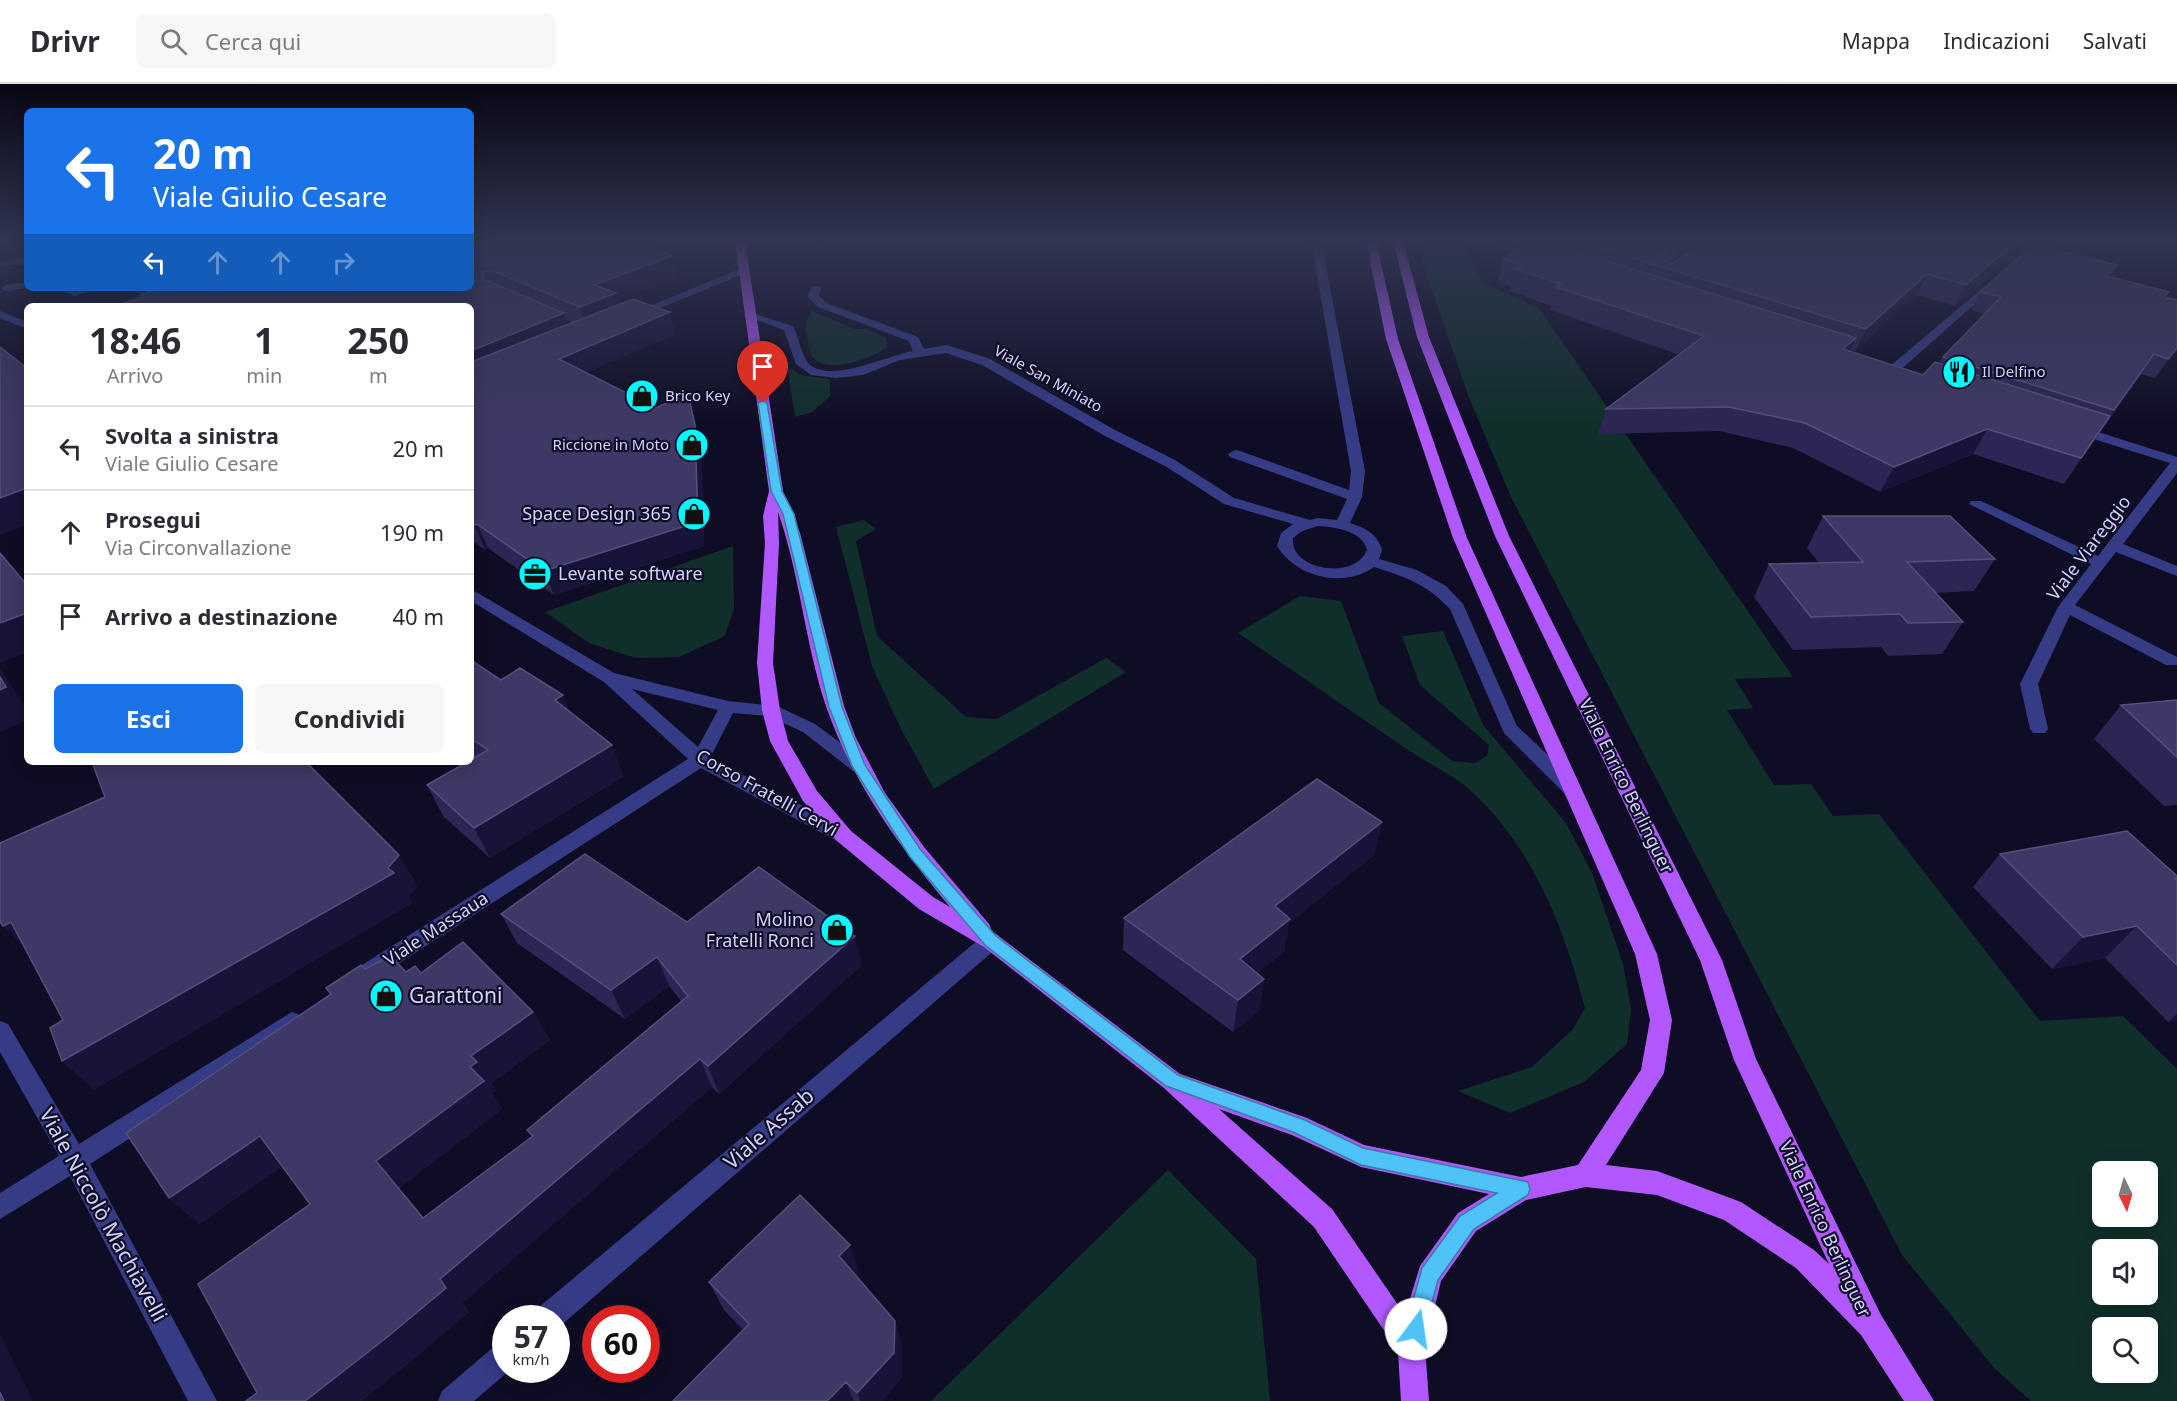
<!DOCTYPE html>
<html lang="it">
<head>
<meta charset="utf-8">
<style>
  :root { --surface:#fff; --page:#f7f7f7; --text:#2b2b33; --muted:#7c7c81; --line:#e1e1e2; --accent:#1a73e8 }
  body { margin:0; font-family:"Noto Sans",sans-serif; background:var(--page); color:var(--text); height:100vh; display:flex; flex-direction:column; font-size:22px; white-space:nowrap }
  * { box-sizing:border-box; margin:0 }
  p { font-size:20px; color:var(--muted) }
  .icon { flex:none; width:33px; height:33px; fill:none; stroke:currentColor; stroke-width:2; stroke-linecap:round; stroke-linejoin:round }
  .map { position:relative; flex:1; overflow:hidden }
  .drawer { position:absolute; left:24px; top:219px; width:450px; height:462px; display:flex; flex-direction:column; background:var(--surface); border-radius:9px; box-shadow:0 3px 15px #0003 }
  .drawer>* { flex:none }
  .banner { position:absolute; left:24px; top:24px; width:450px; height:183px; border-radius:9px; box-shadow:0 3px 15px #0003; background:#1a73e8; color:#fff; overflow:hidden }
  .needle { width:39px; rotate:175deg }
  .fabs { position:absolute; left:2092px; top:1077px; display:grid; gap:12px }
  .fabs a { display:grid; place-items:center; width:66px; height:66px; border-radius:9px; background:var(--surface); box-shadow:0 3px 15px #0003; font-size:30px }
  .speed { position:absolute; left:492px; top:1221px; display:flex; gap:12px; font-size:30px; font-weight:700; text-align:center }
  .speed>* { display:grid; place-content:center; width:78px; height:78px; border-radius:50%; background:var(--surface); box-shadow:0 3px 15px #0003; line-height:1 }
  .speed small { font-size:15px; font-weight:400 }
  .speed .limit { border:9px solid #d22; background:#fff; color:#111 }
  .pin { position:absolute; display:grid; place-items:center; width:51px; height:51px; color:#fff; margin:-62px -26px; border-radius:50% 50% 50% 0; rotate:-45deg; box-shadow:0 0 6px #0007 }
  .pin .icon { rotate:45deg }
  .me { position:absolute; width:66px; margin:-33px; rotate:14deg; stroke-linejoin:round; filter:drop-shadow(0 0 4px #0008) }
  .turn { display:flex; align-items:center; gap:21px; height:126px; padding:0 30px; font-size:27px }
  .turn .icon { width:78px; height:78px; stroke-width:2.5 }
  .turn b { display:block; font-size:42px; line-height:51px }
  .lanes { display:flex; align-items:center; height:57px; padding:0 30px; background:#0003; justify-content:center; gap:30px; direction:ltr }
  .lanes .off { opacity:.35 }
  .eta { display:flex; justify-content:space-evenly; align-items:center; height:102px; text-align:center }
  .eta b { font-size:36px; font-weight:700; line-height:42px }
  .button { display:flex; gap:12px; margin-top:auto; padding:12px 30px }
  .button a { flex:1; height:69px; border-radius:9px; background:var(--accent); color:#fff; font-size:24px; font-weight:700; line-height:69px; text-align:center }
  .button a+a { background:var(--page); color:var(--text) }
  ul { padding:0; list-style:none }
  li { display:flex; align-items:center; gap:18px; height:84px; padding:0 30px; border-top:2px solid var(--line) }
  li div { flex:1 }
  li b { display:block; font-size:22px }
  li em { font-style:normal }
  header { display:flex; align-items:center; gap:36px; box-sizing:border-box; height:84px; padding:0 30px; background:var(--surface); border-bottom:2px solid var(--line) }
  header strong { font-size:28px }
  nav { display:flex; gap:33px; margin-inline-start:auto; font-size:21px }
  .search { width:420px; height:54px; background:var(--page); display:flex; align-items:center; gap:15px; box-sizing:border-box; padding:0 21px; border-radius:9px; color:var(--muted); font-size:22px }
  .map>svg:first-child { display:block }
  .green { fill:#102f2b; fill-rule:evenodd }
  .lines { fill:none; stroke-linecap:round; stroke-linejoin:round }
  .minor { fill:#363b86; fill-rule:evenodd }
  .major { fill:#b158ff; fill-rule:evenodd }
  .wall { fill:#2b2653; fill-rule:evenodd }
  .shaded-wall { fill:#181439 }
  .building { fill:#3d3865; stroke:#54507e; stroke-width:1.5 }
  .route { fill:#4fc3f7; stroke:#337fa1; stroke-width:1.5 }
  .labels { text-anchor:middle; stroke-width:4.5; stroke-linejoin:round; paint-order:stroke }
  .far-poi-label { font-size:15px; fill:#d2d1ff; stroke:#0f0d25; text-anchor:start }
  .far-street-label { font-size:15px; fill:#d2d1ff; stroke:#0f0d25 }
  .poi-label { font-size:18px; fill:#d2d1ff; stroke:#0f0d25; text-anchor:end }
  .street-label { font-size:18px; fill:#d2d1ff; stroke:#0f0d25 }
  .near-poi-label { font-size:21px; fill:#d2d1ff; stroke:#0f0d25; text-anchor:start }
  .near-street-label { font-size:21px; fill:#d2d1ff; stroke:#0f0d25 }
</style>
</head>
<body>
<header>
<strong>Drivr</strong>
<div class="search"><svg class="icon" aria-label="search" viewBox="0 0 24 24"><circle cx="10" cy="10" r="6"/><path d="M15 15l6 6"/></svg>Cerca qui</div>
<nav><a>Mappa</a><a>Indicazioni</a><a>Salvati</a></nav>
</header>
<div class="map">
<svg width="2177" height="1317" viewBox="0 0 2177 1317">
  <rect width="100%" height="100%" fill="#0f0d25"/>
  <path class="green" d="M1441,157L1463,159L1483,199L1539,224L1793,593L1735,595L1753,624L1727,626L1774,701L1811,700L1833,732L1879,730L2040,937L2123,932L2177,985V1317H2031L1995,1285L1902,1171L1511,413L1468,311L1421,174L1425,162ZM2103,1088H2148V1132H2103ZM2103,1166H2148V1210H2103ZM2103,1244H2148V1288H2103Z
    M812,227L854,245H867L886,254L887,262C875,275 825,291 813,273C808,265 807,250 805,241Z
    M787,282L801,291L830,295V312L812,328L795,333Z
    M864,436L876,445L856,457L877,552L966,633L997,635L1106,574L1126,588L934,705L901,645L872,582L836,443Z
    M733,462L734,524L725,552L679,573L636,574L589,559L545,528Z
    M1300,512L1341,517L1379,619L1452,677L1475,679L1487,672L1489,661L1420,601L1402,552L1443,547L1483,641L1566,739L1592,789L1623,880L1631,925L1627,960L1584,998L1510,1029L1458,1007L1532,983L1573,945L1585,924C1564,843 1533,763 1469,705C1452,690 1427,679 1408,666C1351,627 1295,588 1238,549Z
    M1168,1086L1256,1175L1270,1317H931Z"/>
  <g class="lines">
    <path class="minor" d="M1300,157H1311L1323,167L1365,387L1362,413L1350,439C1365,444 1378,450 1382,466L1379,475L1417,486L1446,502L1463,520L1517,642L1580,701L1582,706L1580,711L1573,713L1566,711L1504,649L1450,525C1428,501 1404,492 1374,483C1343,505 1296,493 1277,462L1281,449L1293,440L1224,420L1165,382L1105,352L982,281L946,269L900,276L863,291L836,294L811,291L796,280L784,246L743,231L749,228L793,242C799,253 801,271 809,280C830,300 889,271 913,267L909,257L818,223L807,212L812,202H820L821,204L819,211L826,219L918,253L924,265L947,261L990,275L1115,346L1175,376L1234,414L1310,436L1318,434L1337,436L1347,415L1230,373L1228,370L1235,366L1240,367L1349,406L1351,387L1313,168ZM1318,442C1335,443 1363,447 1367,466C1355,497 1289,486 1293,454L1302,447Z
      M1476,157H1492L1546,173L1541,176Z
      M27,174V180L0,182V178Z
      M744,183L748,184V188L636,234L632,235L626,232Z
      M1998,191L2003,194L2002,196L1897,289H1889V283Z
      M27,198V204L6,207L1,204L6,201Z
      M54,204H99L75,212Z
      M166,204H183L131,222H113Z
      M0,227L27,238V245L0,234Z
      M2076,341L2177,373V389L2123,460L2177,482V492L2116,468L2075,521L2177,573V581H2166L2070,531L2038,600L2048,645L2045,649H2033L2030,645L2020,600L2058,523L2091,480L1969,420L1971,417H1981L2098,472L2170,379L2071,348L2069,345Z
      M471,505L614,589L728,617L777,622L815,640L865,677L868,682L865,687L859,689L853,687L803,648L768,632L733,629L710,674L851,747L854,752L851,757L844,759L837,757L701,684L378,893L370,896L362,893L359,887L362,881L688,675L604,598L471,517ZM632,605L718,626L698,663Z
      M991,848L998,851L1002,857L998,863L558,1244L556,1234H535L538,1224L984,851Z
      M292,928L300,931L303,938L300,945L90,1080L217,1317H188L70,1092L0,1135V1109L59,1072L0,968V937L8,940L79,1060Z
      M506,1257V1286H510L474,1317H438L442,1307L496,1261Z"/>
    <path class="major" d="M735,157H745L783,407L800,449L844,622L856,654L885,709L924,763L989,840L992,847L1180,990L1307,1034L1364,1061L1521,1093L1578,1081L1641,986L1650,936L1635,870L1453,454L1386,255L1366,157H1376L1398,255L1467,454L1657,870L1672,936L1664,989L1606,1081L1657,1087L1741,1118L1814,1166L1829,1180L1734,976L1700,876L1495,452L1417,253L1393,157H1403L1429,253L1509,452L1722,876L1756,975L1881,1231L1934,1317H1904L1861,1251L1796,1184L1724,1136L1657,1111L1586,1103L1526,1116L1476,1147L1441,1197L1425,1263L1429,1317H1401L1398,1267L1314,1143L1164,1004L984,863L919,825L837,757L803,717L770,657L762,626L757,579L765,459L763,432L769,407ZM778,428C800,491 805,559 826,622C852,698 899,762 950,823L933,813L851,747L817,707L788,657L780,626L773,579L779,459ZM1219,1025L1292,1051L1361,1083L1489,1110L1458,1129L1420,1182L1405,1231L1332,1125Z"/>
  </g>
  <path class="wall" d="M21,157H27V163L24,162Z
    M471,157L655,165L677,193L618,215L619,220L676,250L586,288L656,324L694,331L701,365L704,462L554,511L488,464L485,466L471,456V222H124L122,220L141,213L140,211ZM566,236L572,238L567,240Z
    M803,157H843L823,165Z
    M1552,157H2020L2011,174L1955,222L1917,211L1855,267L1850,266L1849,267L1923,291L1939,279L1943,273L1985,230L1971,226L1980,208L2117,181L2110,193L2169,208L2165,213L2177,267L2155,294L2141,290L2064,400L1973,370L1880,408L1793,364L1719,347L1598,350L1606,325L1680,271L1550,226L1551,222L1510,207L1511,202L1498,197L1503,175L1551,160Z
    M127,204H159L142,210Z
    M1823,432L1995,475L1974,507L1935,509L1963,538L1942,570L1888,572L1881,563L1793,566L1754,513L1769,480L1819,479L1807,464Z
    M471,576L501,596L569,628L624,692L490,774L443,732L427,701L472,675L471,674Z
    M2177,616V721L2164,722L2094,655L2121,621Z
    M1382,738L1374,771L1289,839L1284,868L1257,889L1264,895L1259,927L1233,948L1123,866L1124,834Z
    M2000,770L2177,797V936L2168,938L2105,874L2052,885L1973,803Z
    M501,830L687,838L862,881L719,1010L712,1003L462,1219L469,1228L411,1277L361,1317H246L257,1309L310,1120L282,1082L199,1140L169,1114L365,885L421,889L533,928L550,956L491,999L496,1006L492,1009L502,1025L399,1104L424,1134L532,1053L527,1046L681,917L669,902L625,935L517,859Z
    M859,1189L856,1192L895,1237L902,1263V1294L882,1317H673L743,1246L724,1226L709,1198Z"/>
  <path class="shaded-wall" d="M629,157H675L634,174Z
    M822,157H843L823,165Z
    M1687,157H1710L1672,183L1679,162Z
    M2017,157H2020L2011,174L1955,222L1966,201Z
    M672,172L677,193L618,215L622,230L586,245L580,223L594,201Z
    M2117,181L2106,199V192Z
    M1927,190L1917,211L1855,267L1866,245Z
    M138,204H159L142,210Z
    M670,228L676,250L567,297L559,275Z
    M564,229L570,251L471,293V267Z
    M1856,254L1845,277L1843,265Z
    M2177,264V267L2155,294L2168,275Z
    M2154,270L2141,290L2101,346L2114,326Z
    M688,309L701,365L704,462L554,511L544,487Z
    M2110,332L2094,357L2064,400L2081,374Z
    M1987,345L1973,370L1880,408L1894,383Z
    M27,404V441L0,451V414Z
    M477,440L488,464L485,466L475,441Z
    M27,529V568L0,579V539Z
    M0,584L27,626V636L0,648Z
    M563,611L575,642L555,616Z
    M612,661L624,692L490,774L474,744Z
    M1382,738L1374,771L1289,839L1284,868L1235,907L1240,875L1275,822Z
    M399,771L418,802L409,813L413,819L94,1006L62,977L388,784Z
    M11,838L34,872L3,842Z
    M2137,842L2105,874L2052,885L2083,853Z
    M855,852L862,881L719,1010L708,982Z
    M657,873L669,902L625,935L611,906Z
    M1264,895L1259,927L1233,948L1238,916Z
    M533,928L550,956L491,999L496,1006L492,1009L502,1025L399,1104L446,1160L376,1077L470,983L471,972Z
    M2177,930V936L2168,938Z
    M700,975L712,1003L462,1219L469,1228L411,1277L361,1317H305L440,1195Z
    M260,1052L286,1079L199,1140L169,1114Z
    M850,1161L859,1189L848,1200L839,1172Z
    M895,1237L902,1263V1294L882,1317H860L857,1309Z
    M0,1250L33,1317H4L0,1308Z
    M846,1298L854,1317H827Z"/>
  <path class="building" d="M471,157H636L672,172L594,201L616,209L580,223L493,187L482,188L483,195L564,229L471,267V222H127L122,220L143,213L140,211L161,204H471Z
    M1538,157H1542L1856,254L1843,265L1923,291L1935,278L2110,332L2081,374L1987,345L1894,383L1805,339L1729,323L1606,325L1704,252L1556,203L1561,200L1516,185L1521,181L1503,175Z
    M1577,157H1623L1667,170L1663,175L1671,180L1707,157H2017L1966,201L1927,190L1866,245Z
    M1660,157H1687L1679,162Z
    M2034,160L2117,181L2106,192L2169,208L2164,213L2177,216V264L2168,275L2154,270L2114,326L1943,273L2001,213L1980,208Z
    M633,215L670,228L559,275L656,324L688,309L695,342L698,438L544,487L477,440L475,441L471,439V278Z
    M0,263L27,284V404L0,414Z
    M1823,432H1950L1995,475L1907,478L1963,538L1908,539L1900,530L1811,533L1769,480L1863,478Z
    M0,469L27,501V529L0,539Z
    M471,576L501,596L520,584L563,611L555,616L612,661L474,744L427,701L467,678H471V676L488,666L471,654Z
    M0,593L6,603L0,606Z
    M2177,616V673L2121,621Z
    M92,678H306L399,771L388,784L394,789L62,977L50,944L63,936L11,838L3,842L0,838V759L105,713Z
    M1317,695L1382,738L1275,822L1290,835L1240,875L1264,895L1238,916L1124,834Z
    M2127,747L2177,792V795H2175L2177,797V881L2137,842L2083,853L2000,770Z
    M585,770L687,838L759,783L855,852L708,982L700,975L440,1195L446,1204L386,1254L305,1317H246L257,1309L198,1200L310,1120L260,1052L169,1114L126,1049L331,910L326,904L361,881L365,885L390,872L406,888L415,882L421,889L463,858L533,928L471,972L477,978L470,983L484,997L376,1077L423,1134L533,1052L527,1046L688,912L657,873L611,906L501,830Z
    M800,1111L850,1161L839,1172L895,1237L894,1269L857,1309L846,1298L827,1317H673L749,1240L709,1198Z
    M0,1308L4,1317H0Z"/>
  <linearGradient id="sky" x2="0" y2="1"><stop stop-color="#080714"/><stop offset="0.46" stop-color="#313551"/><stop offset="1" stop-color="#313551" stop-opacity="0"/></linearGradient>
  <rect width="2177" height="341" fill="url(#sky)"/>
  <path class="route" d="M763,316L767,319L782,407L794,430L842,623L865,681L920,765L996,852L1178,991L1305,1036L1363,1064L1528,1098L1530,1105L1528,1111L1474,1145L1438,1196L1423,1252L1416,1255L1408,1252L1405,1245L1422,1184L1460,1132L1497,1109L1361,1081L1293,1048L1166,1002L985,861L910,773L852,682L829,623L783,430L771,407L758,319Z"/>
  <defs>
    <symbol id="restaurant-disc" viewBox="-11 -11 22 22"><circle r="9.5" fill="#00fbfc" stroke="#0f0d25"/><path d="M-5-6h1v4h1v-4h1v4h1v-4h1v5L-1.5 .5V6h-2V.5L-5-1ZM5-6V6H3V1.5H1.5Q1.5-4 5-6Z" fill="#111"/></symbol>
    <symbol id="shop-disc" viewBox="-11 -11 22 22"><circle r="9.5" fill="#00fbfc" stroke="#0f0d25"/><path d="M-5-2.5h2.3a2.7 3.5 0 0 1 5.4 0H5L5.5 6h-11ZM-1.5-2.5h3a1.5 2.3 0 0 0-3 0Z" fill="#111"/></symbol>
    <symbol id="office-disc" viewBox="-11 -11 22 22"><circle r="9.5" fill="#00fbfc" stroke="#0f0d25"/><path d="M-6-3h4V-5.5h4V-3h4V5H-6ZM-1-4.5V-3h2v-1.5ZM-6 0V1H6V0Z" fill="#111"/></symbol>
  </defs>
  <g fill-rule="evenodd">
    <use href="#restaurant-disc" x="1940" y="269" width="38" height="38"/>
    <use href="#shop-disc" x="623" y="293" width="38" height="38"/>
    <use href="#shop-disc" x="673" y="342" width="38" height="38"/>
    <use href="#shop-disc" x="675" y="411" width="38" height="38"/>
    <use href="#office-disc" x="516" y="471" width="38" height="38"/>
    <use href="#shop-disc" x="818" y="827" width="38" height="38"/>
    <use href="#shop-disc" x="367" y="893" width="38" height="38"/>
  </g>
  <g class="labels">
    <g class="far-poi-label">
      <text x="1982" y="293">Il Delfino</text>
      <text x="665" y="317">Brico Key</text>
      <text x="669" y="366" text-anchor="end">Riccione in Moto</text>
    </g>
    <g class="far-street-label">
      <text transform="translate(1048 295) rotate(29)" y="5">Viale San Miniato</text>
    </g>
    <g class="poi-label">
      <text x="671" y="436">Space Design 365</text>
      <text x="558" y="496" text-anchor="start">Levante software</text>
      <text x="814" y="842">Molino<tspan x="814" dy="21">Fratelli Ronci</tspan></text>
    </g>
    <g class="street-label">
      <text transform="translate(2089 464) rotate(-53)" y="6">Viale Viareggio</text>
      <text transform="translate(1626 702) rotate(64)" y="6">Viale Enrico Berlinguer</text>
      <text transform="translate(767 709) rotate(29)" y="6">Corso Fratelli Cervi</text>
      <text transform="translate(436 845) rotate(-33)" y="6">Viale Massaua</text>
      <text transform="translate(1825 1145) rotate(65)" y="6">Viale Enrico Berlinguer</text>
    </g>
    <g class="near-poi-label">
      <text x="409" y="919">Garattoni</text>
    </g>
    <g class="near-street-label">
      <text transform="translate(769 1045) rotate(-41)" y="7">Viale Assab</text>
      <text transform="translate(103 1131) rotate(61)" y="7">Viale Niccolò Machiavelli</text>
    </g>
  </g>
</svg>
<div class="fabs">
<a><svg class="needle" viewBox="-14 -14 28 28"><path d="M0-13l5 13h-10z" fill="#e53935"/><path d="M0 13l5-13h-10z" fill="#7c7c81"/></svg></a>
<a><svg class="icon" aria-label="sound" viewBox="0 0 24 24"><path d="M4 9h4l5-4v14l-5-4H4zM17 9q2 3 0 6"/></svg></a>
<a><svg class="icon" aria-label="search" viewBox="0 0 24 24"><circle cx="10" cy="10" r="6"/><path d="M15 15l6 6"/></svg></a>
</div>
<div class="speed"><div>57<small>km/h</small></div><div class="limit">60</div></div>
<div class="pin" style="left:763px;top:319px;background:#d93025"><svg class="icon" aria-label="arrive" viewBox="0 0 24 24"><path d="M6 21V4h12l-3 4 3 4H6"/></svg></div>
<svg class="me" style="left:1416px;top:1245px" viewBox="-20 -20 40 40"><circle r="19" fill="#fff"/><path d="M0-13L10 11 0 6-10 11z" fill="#4fc3f7"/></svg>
<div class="banner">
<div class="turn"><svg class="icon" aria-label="left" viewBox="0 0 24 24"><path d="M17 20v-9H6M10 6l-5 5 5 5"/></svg><div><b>20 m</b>Viale Giulio Cesare</div></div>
<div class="lanes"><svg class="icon" aria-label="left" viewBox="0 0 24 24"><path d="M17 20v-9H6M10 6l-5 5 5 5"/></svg><svg class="icon off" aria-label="ahead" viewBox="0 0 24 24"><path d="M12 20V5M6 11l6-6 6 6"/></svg><svg class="icon off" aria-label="ahead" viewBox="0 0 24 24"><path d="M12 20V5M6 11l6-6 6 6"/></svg><svg class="icon off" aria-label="right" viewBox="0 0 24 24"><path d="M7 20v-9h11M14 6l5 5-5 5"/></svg></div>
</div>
<section class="drawer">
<div class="eta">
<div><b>18:46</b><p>Arrivo</p></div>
<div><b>1</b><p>min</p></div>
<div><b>250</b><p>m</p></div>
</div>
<ul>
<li><svg class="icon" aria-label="left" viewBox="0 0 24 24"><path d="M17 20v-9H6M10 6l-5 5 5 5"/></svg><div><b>Svolta a sinistra</b><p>Viale Giulio Cesare</p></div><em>20 m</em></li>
<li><svg class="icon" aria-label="ahead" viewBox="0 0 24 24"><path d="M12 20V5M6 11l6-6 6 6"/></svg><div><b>Prosegui</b><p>Via Circonvallazione</p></div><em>190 m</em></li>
<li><svg class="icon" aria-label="arrive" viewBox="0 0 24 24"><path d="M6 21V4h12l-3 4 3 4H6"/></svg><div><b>Arrivo a destinazione</b></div><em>40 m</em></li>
</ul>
<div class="button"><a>Esci</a><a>Condividi</a></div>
</section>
</div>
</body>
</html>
